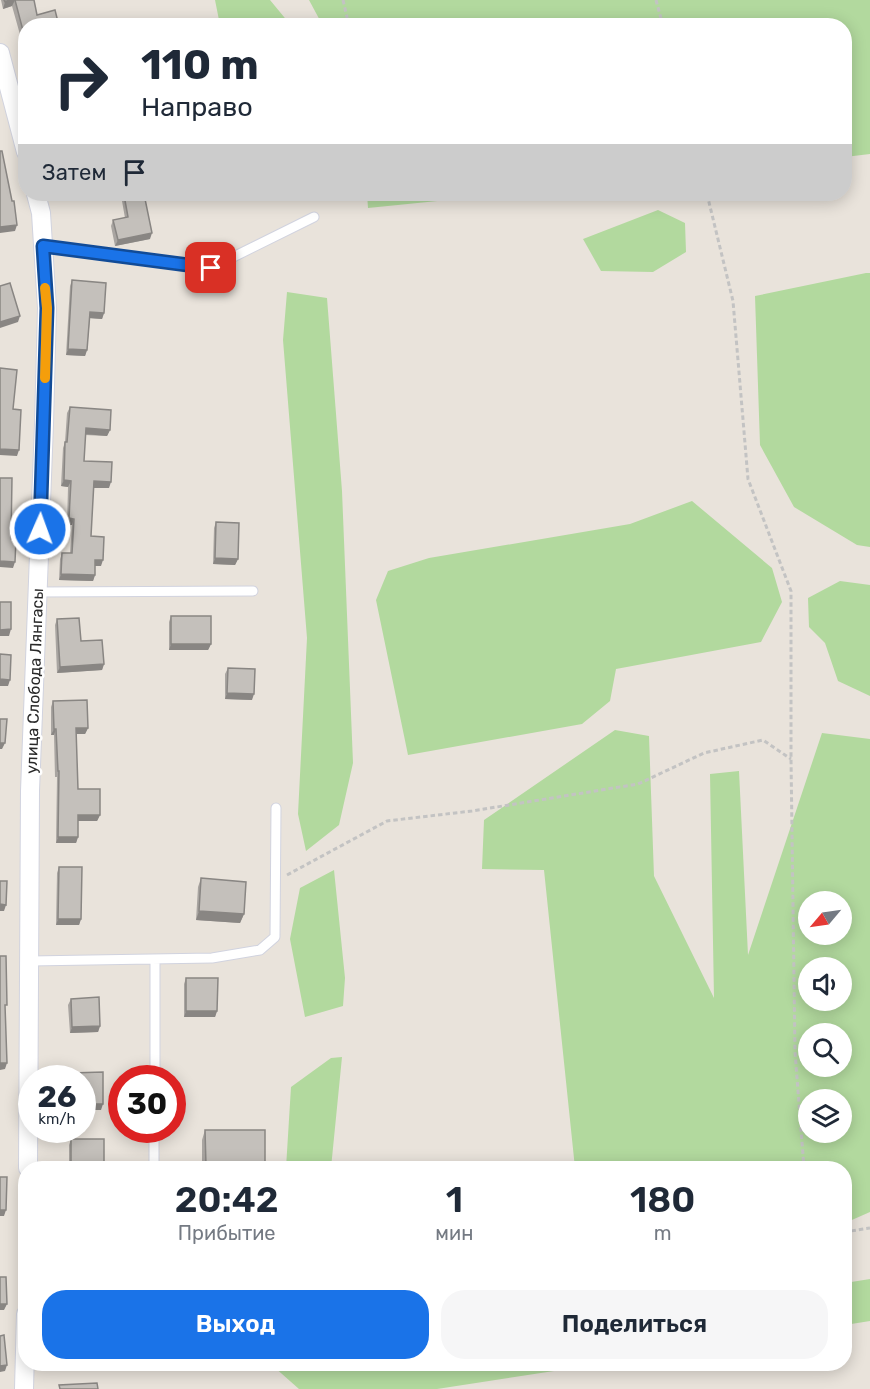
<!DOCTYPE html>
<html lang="ru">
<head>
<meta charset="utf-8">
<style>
  :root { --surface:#fff; --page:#f6f6f7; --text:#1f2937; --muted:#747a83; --accent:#1a73e8 }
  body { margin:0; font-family:Rubik,sans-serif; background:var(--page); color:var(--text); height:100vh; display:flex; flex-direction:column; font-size:22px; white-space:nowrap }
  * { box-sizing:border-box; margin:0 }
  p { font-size:20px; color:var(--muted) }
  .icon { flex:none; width:33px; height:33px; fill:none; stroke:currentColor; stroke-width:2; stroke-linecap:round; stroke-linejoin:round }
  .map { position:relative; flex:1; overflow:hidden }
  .panel { position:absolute; left:18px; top:1161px; width:834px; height:210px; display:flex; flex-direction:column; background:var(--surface); border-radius:24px; box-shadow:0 3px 15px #0003 }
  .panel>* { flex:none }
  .guide { position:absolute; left:18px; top:18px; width:834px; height:183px; border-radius:24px; box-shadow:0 3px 15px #0003; background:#fff; color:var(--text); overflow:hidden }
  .needle { width:39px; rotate:241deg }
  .fabs { position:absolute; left:798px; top:891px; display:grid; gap:12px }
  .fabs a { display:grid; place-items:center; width:54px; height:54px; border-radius:50%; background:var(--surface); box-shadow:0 3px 15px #0003; font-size:30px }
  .speed { position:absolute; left:18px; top:1065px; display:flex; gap:12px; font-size:30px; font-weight:700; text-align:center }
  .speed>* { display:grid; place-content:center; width:78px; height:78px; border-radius:50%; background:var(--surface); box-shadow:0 3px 15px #0003; line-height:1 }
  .speed small { font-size:15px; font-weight:400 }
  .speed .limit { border:9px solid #d22; background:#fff; color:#111 }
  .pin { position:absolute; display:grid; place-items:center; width:51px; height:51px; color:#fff; margin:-26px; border-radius:12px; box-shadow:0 3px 9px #0006 }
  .me { position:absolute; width:66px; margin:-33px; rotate:2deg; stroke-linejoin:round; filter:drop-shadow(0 0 4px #0008) }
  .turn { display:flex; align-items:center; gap:21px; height:126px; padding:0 24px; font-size:27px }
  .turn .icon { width:78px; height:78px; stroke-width:2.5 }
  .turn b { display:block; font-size:42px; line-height:51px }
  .then { display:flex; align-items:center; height:57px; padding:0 24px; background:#0003; gap:12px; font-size:22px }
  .eta { display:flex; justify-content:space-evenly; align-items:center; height:102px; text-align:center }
  .eta b { font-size:36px; font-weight:600; line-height:42px }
  .action { display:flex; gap:12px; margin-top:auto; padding:12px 24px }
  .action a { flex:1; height:69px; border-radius:24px; background:var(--accent); color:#fff; font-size:24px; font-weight:600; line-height:69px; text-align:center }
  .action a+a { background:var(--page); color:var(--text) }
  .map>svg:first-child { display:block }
  .green { fill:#b2d99e; fill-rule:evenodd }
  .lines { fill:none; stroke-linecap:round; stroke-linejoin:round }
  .lane-casing { stroke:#d1d3df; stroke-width:11 }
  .street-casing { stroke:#d1d3df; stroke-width:20 }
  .path { stroke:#c3c3c3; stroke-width:3; stroke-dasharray:4.5 3; stroke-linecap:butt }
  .lane { stroke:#fff; stroke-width:9 }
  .street { stroke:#fff; stroke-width:18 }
  .wall { fill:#a9a5a1 }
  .shaded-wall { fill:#898683 }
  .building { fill:#c4c0bb; stroke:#898683; stroke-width:1.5 }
  .route-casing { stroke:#114b97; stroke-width:15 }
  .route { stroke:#1a73e8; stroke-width:10 }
  .slow { stroke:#f59e0b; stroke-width:10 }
  .labels { text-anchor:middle; stroke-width:5; stroke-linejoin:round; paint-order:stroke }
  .street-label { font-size:16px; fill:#282828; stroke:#fff }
</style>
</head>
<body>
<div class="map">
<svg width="870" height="1389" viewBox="0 0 870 1389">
  <rect width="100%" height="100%" fill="#e9e3db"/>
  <path class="green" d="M215,0H270L289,23L288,25H220Z
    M309,0H870V154L845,157L844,26H323Z
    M367,194H507L368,208Z
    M658,210L685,223L686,252L653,272L601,271L583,239Z
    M866,273H870V547L857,545L794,507L760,445L755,296Z
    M287,292L327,298L342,491L353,763L339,825L306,851L298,814L307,638L283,340Z
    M692,501L772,568L782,602L761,642L616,669L610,701L582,724L408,755L376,600L388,571L429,558L630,524Z
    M840,581L870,585V696L838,681L825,643L809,627L808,598Z
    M615,730L649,736L654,876L714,998L710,774L739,771L748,955L822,733L870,739V1212L845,1223L844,1168H575L544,870L482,869L484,820ZM808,902H842V934H808ZM808,968H842V1000H808ZM808,1034H842V1066H808ZM808,1100H842V1132H808Z
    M334,870L345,978L343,1006L305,1017L290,939L300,888Z
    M342,1057L331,1168H286L291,1087L331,1058Z
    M870,1279V1321L845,1325V1283Z
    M273,1364H600L437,1389H299L273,1366Z"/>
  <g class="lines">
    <defs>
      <path id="lane" d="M43,246L211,268L314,217
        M38,592L253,591
        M30,961L212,958L260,950L275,937L276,808
        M155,1078V959
        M154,1168V1130"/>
      <path id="street" d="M0,53L26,152
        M28,1168L30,791L44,424L47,308L41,213L36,194
        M24,1389L26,1314"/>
    </defs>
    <use href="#lane" class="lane-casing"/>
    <use href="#street" class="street-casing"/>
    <path class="path" d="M343,0L349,26
      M656,0L663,26
      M707,194L733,301L748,479L791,591V759L795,1052L804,1168
      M287,875L387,821L472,811L638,784L704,753L763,740L791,759
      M844,1232L870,1228"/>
    <use href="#lane" class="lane"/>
    <use href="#street" class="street"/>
  </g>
  <path class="wall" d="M1,0H34L26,26V56L12,6L3,9Z
    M124,195L150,239L115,246L111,226L113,220L125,218L122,201Z
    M72,280L104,313L102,319L90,318L87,350L85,356L66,355L70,286Z
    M70,407L110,430L107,436L85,435L84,461L109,488H93L91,536L101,566H95V575L93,581L59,580L60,559L62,553H70L72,525H67L68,487L61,486L63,448L65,442L67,413Z
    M216,522L238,559L235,565L213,564L214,528Z
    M171,616L211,644L208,650H169V622Z
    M57,619L104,664L102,670L57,673L55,625Z
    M228,668L252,700L225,699V674Z
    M53,701L88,728L85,734H76L78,789L100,815L97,821H78V837L76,843H56L57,777H55L54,735H51V707Z
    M59,867L81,919L79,925H56L57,873Z
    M201,878L244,914L240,923L196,920L198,887Z
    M186,978L217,1011L215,1017H184V984Z
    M71,999L100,1026L98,1032L70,1033L68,1005Z
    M205,1130L264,1168H202V1140Z
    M71,1139L104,1168H69V1145Z"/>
  <path class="shaded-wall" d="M15,0L12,6L3,9L5,2Z
    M330,194H361L329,196Z
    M17,225L15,231L0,233V227Z
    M152,233L150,239L115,246L118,240Z
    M90,312L104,313L102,319L88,318Z
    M20,316L18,322L0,328V322Z
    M68,349L87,350L85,356L66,355Z
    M86,428L110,430L107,436L84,434Z
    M0,449L19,450L17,456L0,455Z
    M64,480L71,481L68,487L61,486Z
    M94,481L111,482L109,488H91Z
    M69,518L74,519L72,525H67Z
    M215,558L238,559L235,565L213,564Z
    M95,560H103L101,566H93Z
    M0,561L15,562L13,568L0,567Z
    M61,574L95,575L93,581L59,580Z
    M11,629L9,636H0V630Z
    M171,644H211L208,650H169Z
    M104,664L102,670L57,673L60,667Z
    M0,679L10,680L8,686H0Z
    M227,693L254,694L252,700L225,699Z
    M76,728H88L85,734H74Z
    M54,729H56L54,735H51Z
    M0,743H5L2,749H0Z
    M78,815H100L97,821H76Z
    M58,837H78L76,843H56Z
    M0,904L6,905L4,911H0Z
    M199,911L244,914L240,923L196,920Z
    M58,919H81L79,925H56Z
    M186,1011H217L215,1017H184Z
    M100,1026L98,1032L70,1033L72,1027Z
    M0,1063H7L5,1069L0,1070Z
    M82,1104H103L101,1110H82Z
    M265,1164L264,1168H204L206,1165Z
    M0,1210H6L4,1216H0Z
    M0,1304H7L4,1310H0Z
    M7,1365L5,1371L0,1372V1366Z"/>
  <path class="building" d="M4,0H34L37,15L55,10L59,26H26V42L15,0L5,2Z
    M0,151H2L12,201H14L17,225L0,227Z
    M131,194H144L152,233L118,240L113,220L128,217L124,195Z
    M72,280L106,283L104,313L90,312L87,350L68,349Z
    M10,283L20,316L0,322V286Z
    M0,368L17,370L13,409L21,410L19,450L0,449Z
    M70,407L111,410L110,430L86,428L84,461L112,462L111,482L94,481L91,536L104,537L103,560H95V575L61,574L62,553H72L74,519L69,518L71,481L64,480L65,442H67Z
    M0,478H12L11,539H16L15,562L0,561Z
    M216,522L239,523L238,559L215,558Z
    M0,602H11V629L0,630Z
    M171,616H211V644H171Z
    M79,618L81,641L102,640L104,664L60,667L57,619Z
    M0,654L11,655L10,680L0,679Z
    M228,668L255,669L254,694L227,693Z
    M87,700L88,728H76L78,789H100V815H78V837H58L59,771H58L56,729H54L53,701Z
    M0,719H7L5,743H0Z
    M59,867H82L81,919H58Z
    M201,878L246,882L244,914L199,911Z
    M0,881H7L6,905L0,904Z
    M0,956H6L7,1005H5L7,1063H0Z
    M186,978H218L217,1011H186Z
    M99,997L100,1026L72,1027L71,999Z
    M103,1072V1104H82V1078H71V1073Z
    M205,1130H265V1164L206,1165Z
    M71,1139H104V1168H71Z
    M0,1177H7L6,1210H0Z
    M0,1277H6L7,1304H0Z
    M4,1335L7,1365L0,1366V1336Z
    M97,1383L98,1389H60L59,1385Z"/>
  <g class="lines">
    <defs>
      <path id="route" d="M40,529L47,308L43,246L211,268"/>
    </defs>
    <use href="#route" class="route-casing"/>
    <use href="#route" class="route"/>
    <path class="slow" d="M45,378L47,308L45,288"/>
  </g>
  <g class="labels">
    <g class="street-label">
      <text transform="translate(34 681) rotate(-88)" y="6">улица Слобода Лянгасы</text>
    </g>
  </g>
</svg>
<div class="fabs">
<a><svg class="needle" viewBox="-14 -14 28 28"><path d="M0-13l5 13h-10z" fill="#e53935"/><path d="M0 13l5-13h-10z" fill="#747a83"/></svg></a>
<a><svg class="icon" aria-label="sound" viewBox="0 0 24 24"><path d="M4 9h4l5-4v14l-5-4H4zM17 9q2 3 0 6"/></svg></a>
<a><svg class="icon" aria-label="search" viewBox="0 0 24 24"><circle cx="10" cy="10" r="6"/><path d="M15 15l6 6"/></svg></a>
<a><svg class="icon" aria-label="layers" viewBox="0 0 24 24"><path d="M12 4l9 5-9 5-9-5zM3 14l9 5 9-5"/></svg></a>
</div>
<div class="speed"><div>26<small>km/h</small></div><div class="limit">30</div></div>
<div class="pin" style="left:211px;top:268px;background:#d93025"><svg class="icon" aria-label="arrive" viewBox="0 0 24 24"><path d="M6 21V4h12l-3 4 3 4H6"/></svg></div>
<svg class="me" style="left:40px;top:529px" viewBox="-20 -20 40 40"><circle r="17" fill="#1a73e8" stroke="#fff" stroke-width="3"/><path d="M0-11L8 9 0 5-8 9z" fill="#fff"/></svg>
<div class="guide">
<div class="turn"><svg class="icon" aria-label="right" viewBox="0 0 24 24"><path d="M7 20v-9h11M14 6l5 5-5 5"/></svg><div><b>110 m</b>Направо</div></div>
<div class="then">Затем<svg class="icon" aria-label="arrive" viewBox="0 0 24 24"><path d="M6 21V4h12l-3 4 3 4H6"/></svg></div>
</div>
<section class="panel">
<div class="eta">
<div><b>20:42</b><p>Прибытие</p></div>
<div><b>1</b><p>мин</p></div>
<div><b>180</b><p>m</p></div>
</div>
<div class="action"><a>Выход</a><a>Поделиться</a></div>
</section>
</div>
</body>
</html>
